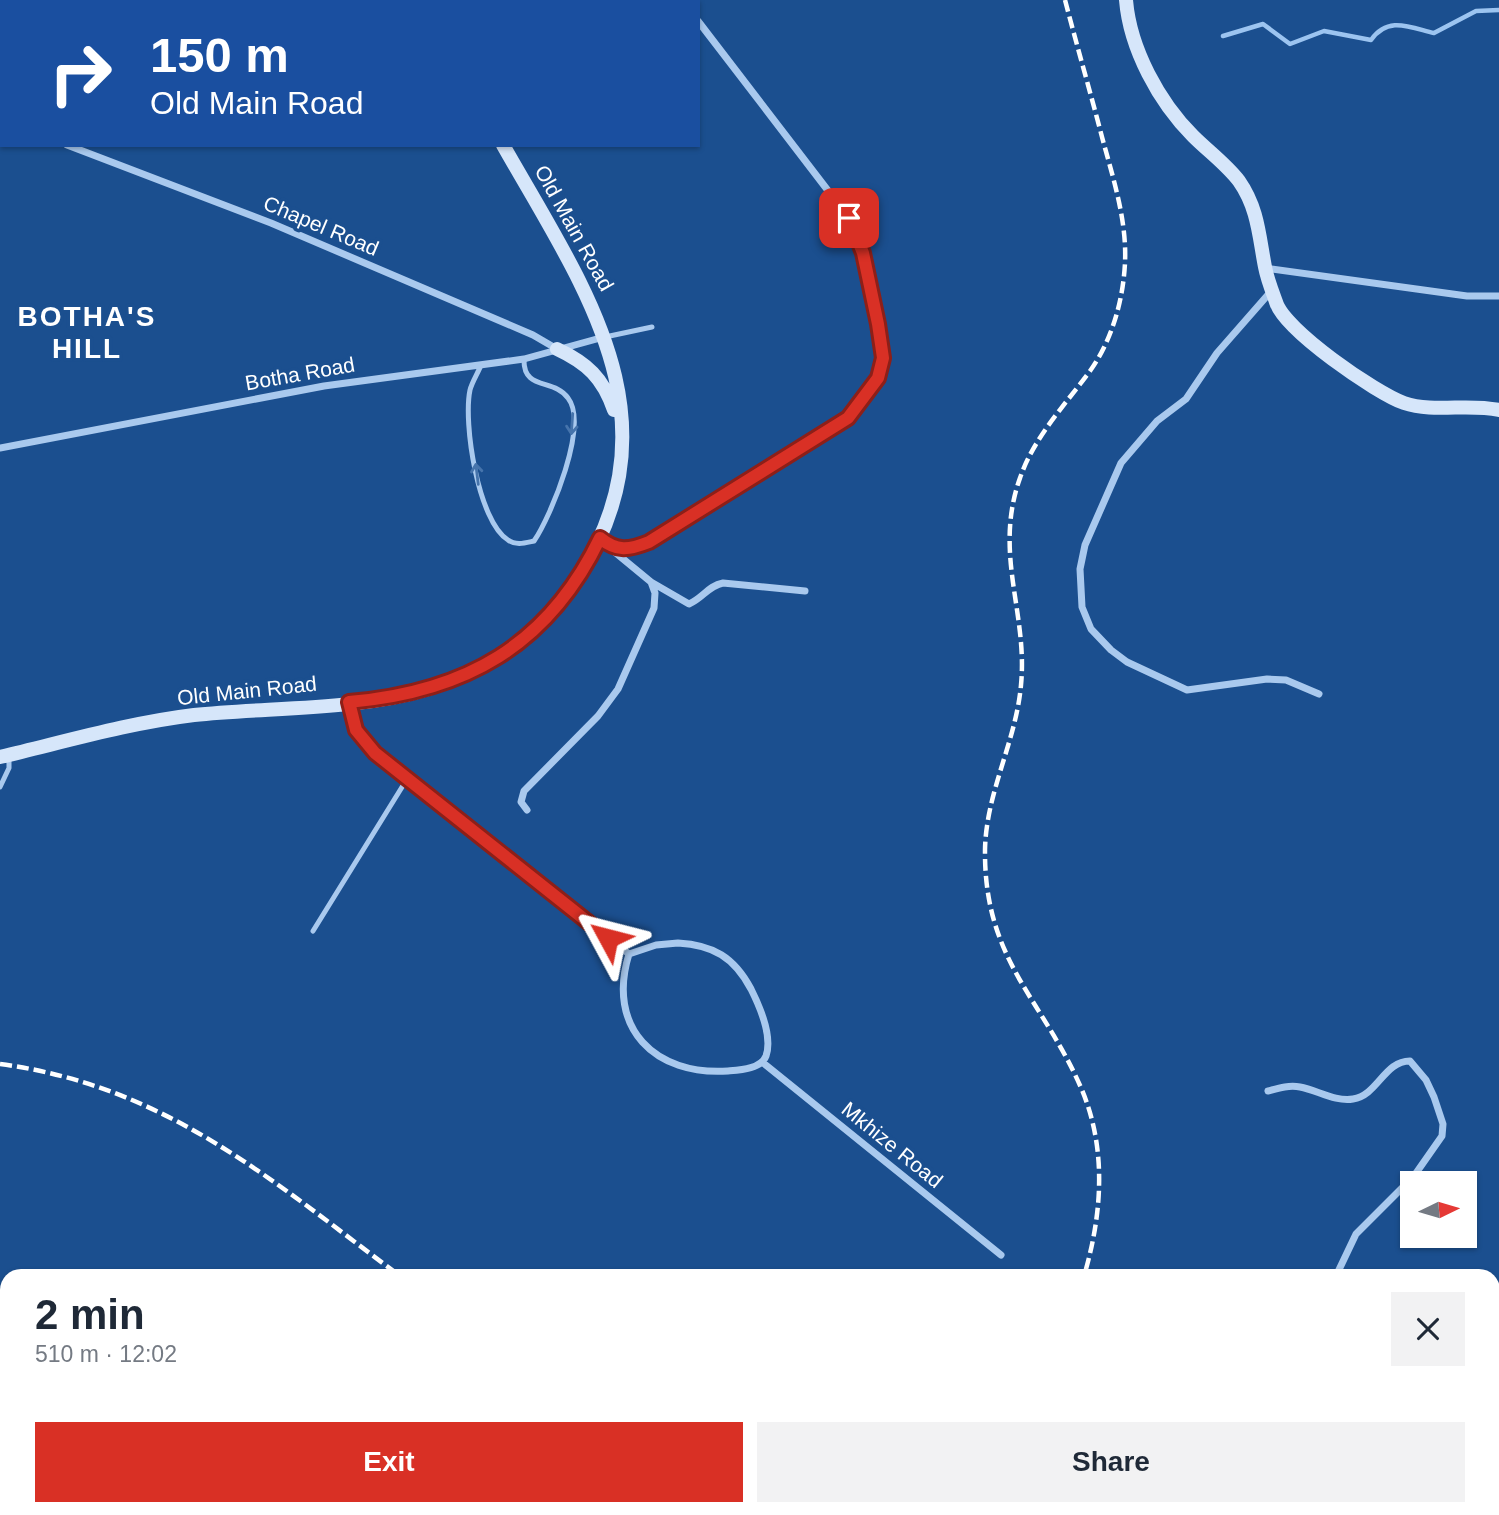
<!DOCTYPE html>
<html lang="en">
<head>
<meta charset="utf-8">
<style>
  :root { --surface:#fff; --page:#f2f2f3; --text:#1f2937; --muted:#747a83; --accent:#d93025 }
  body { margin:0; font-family:Helvetica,sans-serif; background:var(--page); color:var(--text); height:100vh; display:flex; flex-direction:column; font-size:26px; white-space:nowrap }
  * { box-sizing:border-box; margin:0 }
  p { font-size:23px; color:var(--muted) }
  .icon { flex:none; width:38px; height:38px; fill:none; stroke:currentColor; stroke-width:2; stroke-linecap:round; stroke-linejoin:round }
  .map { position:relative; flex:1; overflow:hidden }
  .details { position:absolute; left:0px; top:1269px; width:1500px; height:247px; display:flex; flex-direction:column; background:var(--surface); border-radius:21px 21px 0 0; box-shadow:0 2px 5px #0004 }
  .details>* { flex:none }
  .guide { position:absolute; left:0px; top:0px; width:700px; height:147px; box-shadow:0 2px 5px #0004; background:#1a4fa0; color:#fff; overflow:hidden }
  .needle { width:46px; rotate:85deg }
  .controls { position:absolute; left:1400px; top:1171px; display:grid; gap:14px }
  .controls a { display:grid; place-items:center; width:77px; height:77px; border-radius:0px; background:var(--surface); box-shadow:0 2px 5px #0004; font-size:35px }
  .pin { position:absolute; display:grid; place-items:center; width:60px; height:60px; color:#fff; margin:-30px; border-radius:14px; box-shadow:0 4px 10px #0006 }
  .me { position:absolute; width:77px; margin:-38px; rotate:308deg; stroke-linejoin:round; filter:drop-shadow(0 0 5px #0008) }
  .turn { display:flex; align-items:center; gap:24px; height:147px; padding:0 35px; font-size:32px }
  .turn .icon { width:91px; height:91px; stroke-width:2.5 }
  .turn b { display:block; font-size:49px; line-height:60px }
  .round { display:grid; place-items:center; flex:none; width:74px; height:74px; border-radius:0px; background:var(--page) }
  .head { display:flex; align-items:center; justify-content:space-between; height:119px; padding:0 35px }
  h1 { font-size:42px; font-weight:800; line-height:52px }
  .action { display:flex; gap:14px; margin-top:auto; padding:14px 35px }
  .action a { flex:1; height:80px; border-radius:0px; background:var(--accent); color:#fff; font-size:28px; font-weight:800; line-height:80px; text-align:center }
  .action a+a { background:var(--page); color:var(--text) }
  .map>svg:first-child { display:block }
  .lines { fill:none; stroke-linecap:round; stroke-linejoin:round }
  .stream { stroke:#9cc4f0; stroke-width:4.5 }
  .lane { stroke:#a9c9ee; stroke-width:5 }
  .street { stroke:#a9c9ee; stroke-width:7 }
  .secondary { stroke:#d6e6fa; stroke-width:14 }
  .rail { stroke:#fff; stroke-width:4.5; stroke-dasharray:12 5; stroke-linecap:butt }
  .oneway { stroke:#4674ac }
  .route-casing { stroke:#8d1f18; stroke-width:18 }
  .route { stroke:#d93025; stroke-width:12 }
  .labels { text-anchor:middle; stroke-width:7; stroke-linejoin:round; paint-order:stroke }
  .street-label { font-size:21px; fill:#fff; stroke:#1b4f8f }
  .district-label { font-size:28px; font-weight:bold; letter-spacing:2px; fill:#fff; stroke:#1b4f8f }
</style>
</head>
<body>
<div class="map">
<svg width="1499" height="1515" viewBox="0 0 1499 1515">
  <rect width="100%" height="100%" fill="#1b4f8f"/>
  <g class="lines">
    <path class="stream" d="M1223,36L1263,24L1290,44L1324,31L1371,40C1388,16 1409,27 1434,33L1476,11L1499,10"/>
    <path class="lane" d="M605,337L652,327
      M481,365C478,373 472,382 470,390C463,423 478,521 508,540C516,546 525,543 534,541C551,516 589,425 568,398C554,378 523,391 524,359
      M0,787L9,768V757
      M313,931L407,779"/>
    <path class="street" d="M682,0L683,2
      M480,2L483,0
      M0,120H2
      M67,145L271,223L533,335L557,349
      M1265,268L1467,296H1499
      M1273,289L1217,353L1186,399L1157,421L1121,463L1085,545L1080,569L1082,607L1091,629L1111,650L1127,662L1187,690L1267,679L1286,680L1319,694
      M0,448L324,386L524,359L604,337
      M600,538C617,552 629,550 649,542L848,418L878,378L883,358L878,324L863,253L849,218L698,21
      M611,549L651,582L689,604C703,598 708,586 723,583L805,591
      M349,702L356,730L375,753L629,954
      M527,810L521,802L524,791L598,716L618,689L654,608L655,593L651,582
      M678,943C713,945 734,957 751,989C760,1007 773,1036 766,1056C761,1069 740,1070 728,1071C655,1076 606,1028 629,954L656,945Z
      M762,1062L1001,1255
      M1268,1091C1279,1088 1289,1085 1300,1087C1317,1090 1335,1102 1353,1099C1378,1095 1384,1061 1410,1061L1426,1080L1434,1097L1443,1124L1442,1136L1414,1176L1356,1234L1336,1276
      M1493,1381L1499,1376
      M155,1508L175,1515
      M1098,1508L1099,1515
      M1346,1508L1348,1515
      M92,1515L114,1508"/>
    <path class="secondary" d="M422,0L423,2
      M1126,0C1130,49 1159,102 1193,136C1208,151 1226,164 1239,181C1258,208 1259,236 1265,267C1267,278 1272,291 1276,302C1284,330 1376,393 1404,403C1434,413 1468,403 1499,410
      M557,349C587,363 603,378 614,410
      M0,757C64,742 128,723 194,715C269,707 355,711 428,689C489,671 541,634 576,581C682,419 584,288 503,145"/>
    <path class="rail" d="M1065,0C1077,46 1090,91 1102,137C1113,178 1127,220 1125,263C1123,301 1112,340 1090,371C1065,405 1034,437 1020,478C993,554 1028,612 1021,685C1016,742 986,792 985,850C984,961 1043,999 1082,1090C1107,1150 1102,1215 1084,1276
      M0,1064C166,1086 271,1180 400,1276"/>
  </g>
  <defs><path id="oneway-shaft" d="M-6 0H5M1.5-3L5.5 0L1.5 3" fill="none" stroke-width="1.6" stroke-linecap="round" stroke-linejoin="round" transform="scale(1.75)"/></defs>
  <g class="oneway">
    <use href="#oneway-shaft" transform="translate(572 424) rotate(94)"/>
    <use href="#oneway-shaft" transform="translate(477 474) rotate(-97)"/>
  </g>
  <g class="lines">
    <defs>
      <path id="route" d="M608,938L375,753L356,730L349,702C465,692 548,646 600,538C617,552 629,550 649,542L848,418L878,378L883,358L878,324L863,253L849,218"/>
    </defs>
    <use href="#route" class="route-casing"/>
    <use href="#route" class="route"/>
  </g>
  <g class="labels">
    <g class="street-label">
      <text transform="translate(321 226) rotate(23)" y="7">Chapel Road</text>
      <text transform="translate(574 228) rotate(61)" y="7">Old Main Road</text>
      <text transform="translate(300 374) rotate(-10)" y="7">Botha Road</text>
      <text transform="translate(247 691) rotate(-6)" y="7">Old Main Road</text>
      <text transform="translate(892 1145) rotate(39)" y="7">Mkhize Road</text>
    </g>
    <g class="district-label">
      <text x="87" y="326">BOTHA'S<tspan x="87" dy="32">HILL</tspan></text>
    </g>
  </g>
</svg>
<div class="controls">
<a><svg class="needle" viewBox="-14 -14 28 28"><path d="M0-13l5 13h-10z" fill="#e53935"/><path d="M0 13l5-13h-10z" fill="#747a83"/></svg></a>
</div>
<div class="pin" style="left:849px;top:218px;background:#d93025"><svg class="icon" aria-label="arrive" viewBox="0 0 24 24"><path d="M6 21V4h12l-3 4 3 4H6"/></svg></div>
<svg class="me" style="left:608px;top:938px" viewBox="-20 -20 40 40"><path d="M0-17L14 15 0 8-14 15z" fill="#d93025" stroke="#fff" stroke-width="4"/></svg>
<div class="guide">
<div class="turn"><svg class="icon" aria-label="right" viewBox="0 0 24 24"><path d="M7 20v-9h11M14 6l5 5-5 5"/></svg><div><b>150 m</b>Old Main Road</div></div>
</div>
<section class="details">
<div class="head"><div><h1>2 min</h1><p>510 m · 12:02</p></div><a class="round"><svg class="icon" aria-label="close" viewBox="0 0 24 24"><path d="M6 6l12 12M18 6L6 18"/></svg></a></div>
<div class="action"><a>Exit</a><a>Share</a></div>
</section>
</div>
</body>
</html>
